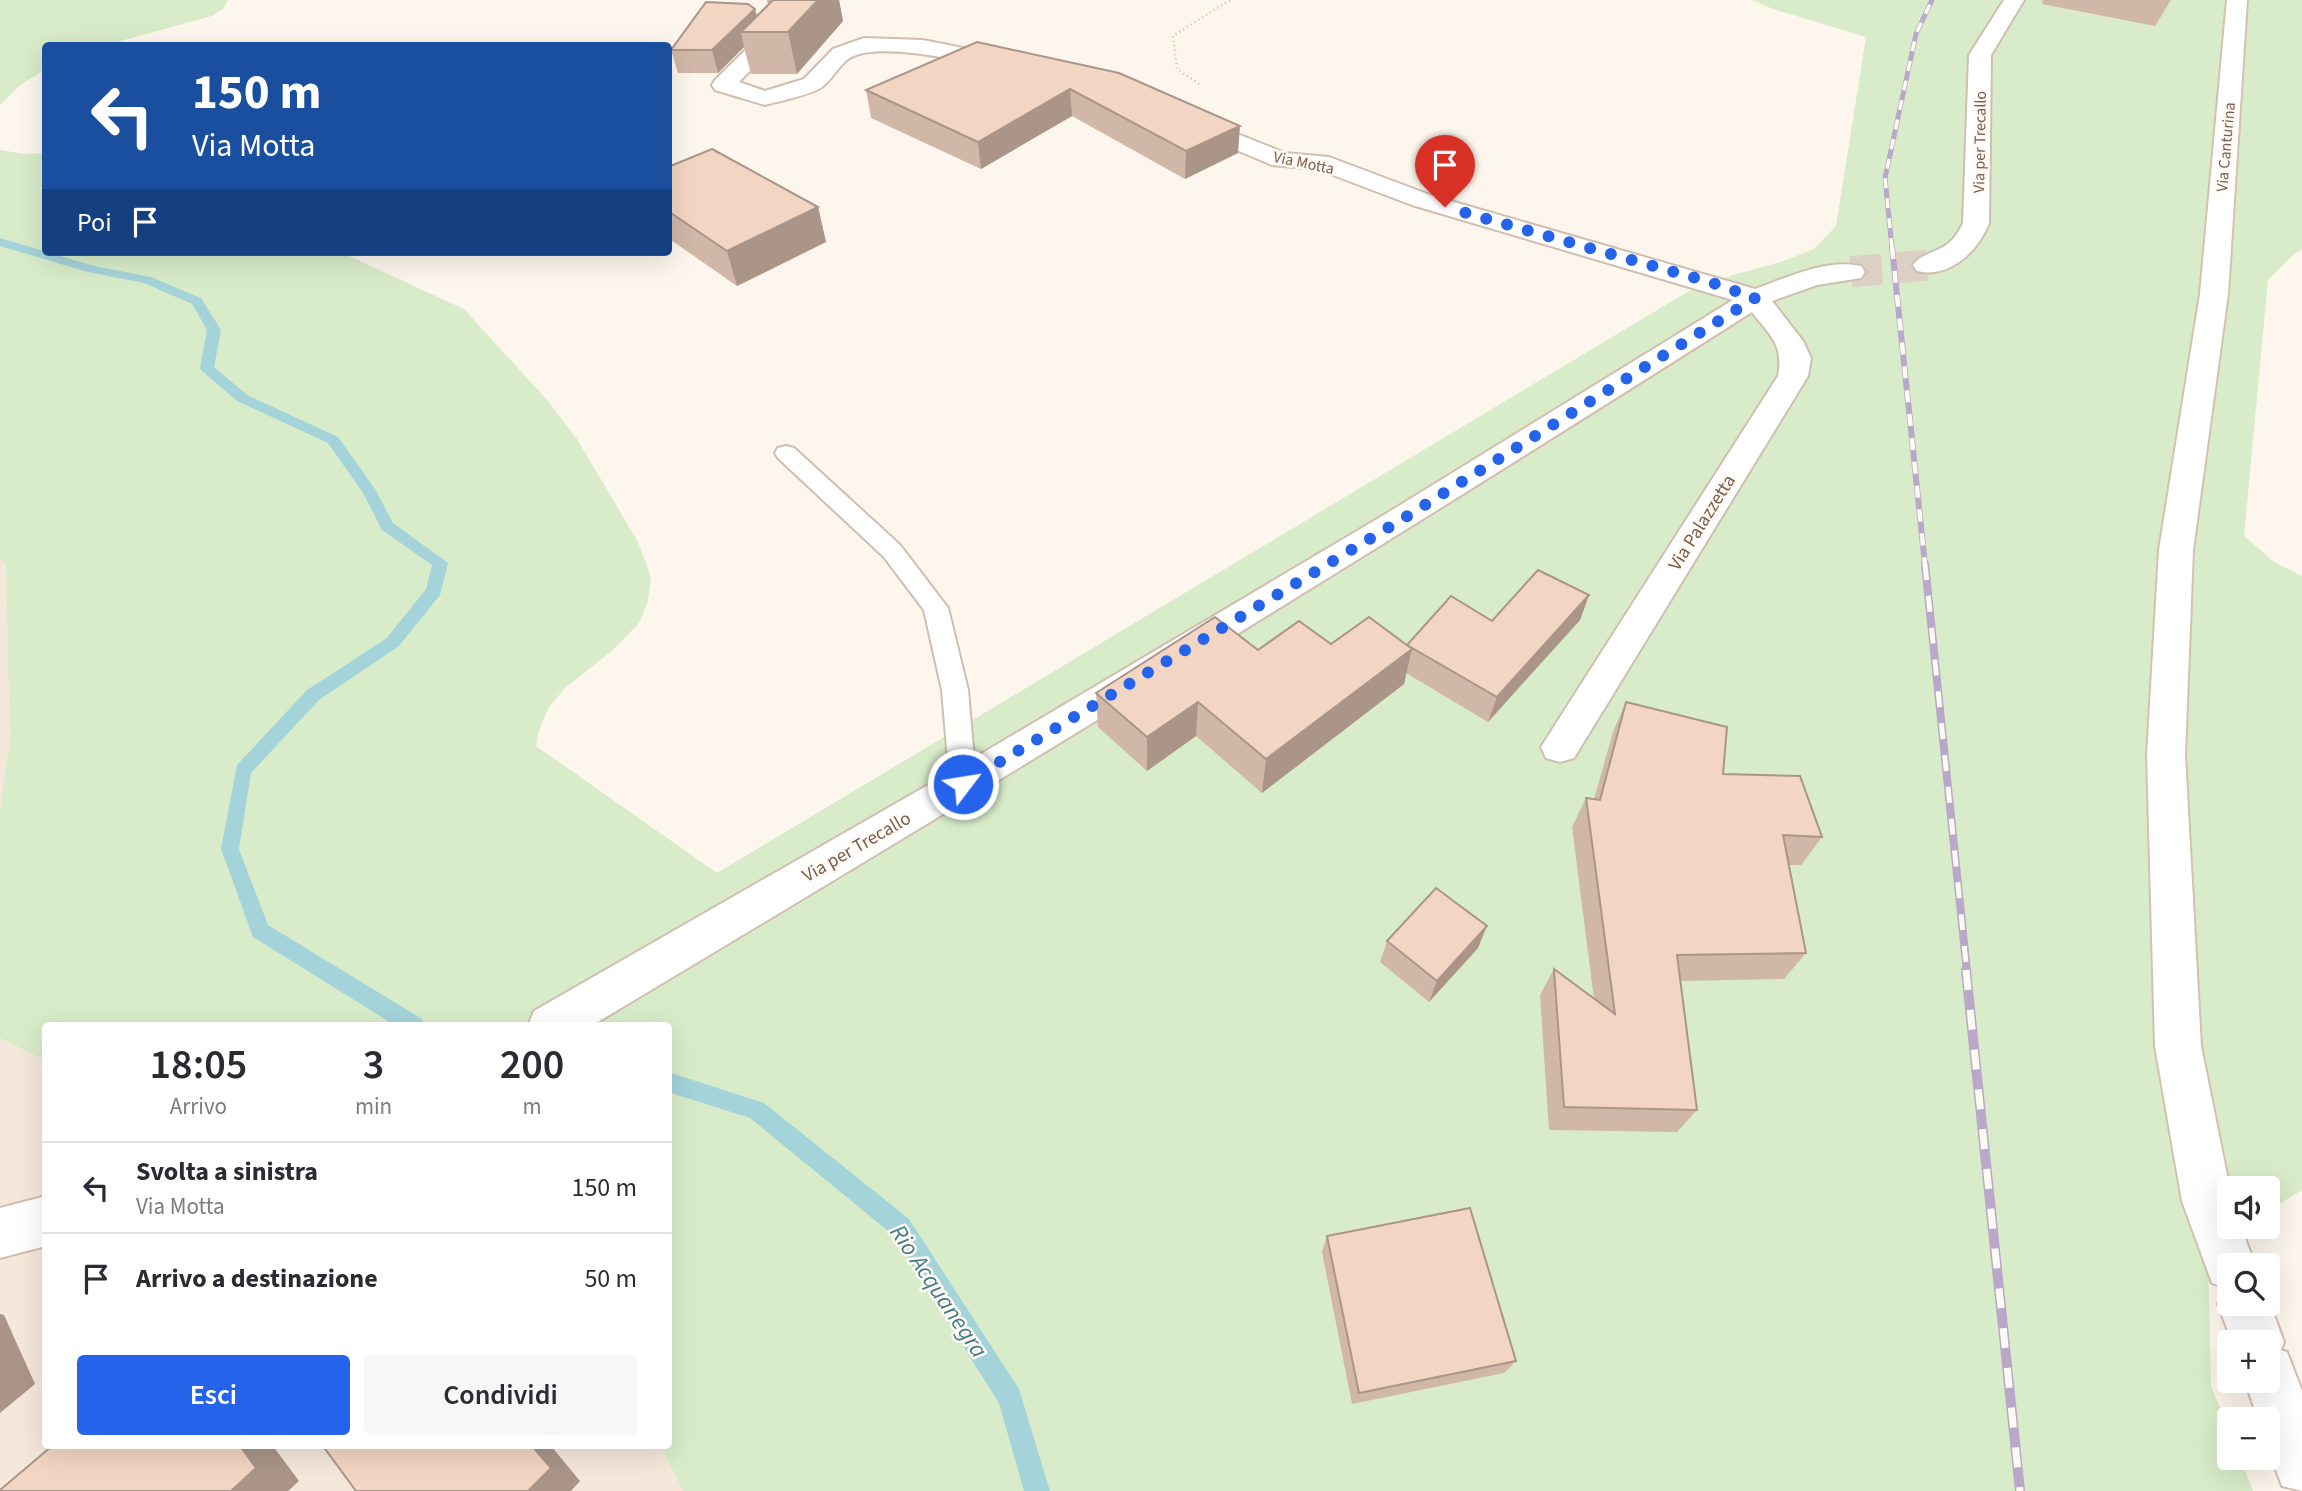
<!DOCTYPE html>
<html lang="it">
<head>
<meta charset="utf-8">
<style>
  :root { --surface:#fff; --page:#f7f7f7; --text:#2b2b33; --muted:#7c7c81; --line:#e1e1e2; --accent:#2563eb }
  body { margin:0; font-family:"Source Sans 3",sans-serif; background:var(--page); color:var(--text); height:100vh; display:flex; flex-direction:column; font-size:26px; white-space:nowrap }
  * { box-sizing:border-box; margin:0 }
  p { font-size:23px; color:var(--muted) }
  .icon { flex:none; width:38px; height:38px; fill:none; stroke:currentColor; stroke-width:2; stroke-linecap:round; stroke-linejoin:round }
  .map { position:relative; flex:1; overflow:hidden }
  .details { position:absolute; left:42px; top:1022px; width:630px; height:427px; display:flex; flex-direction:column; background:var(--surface); border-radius:7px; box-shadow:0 7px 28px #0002 }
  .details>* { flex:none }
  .top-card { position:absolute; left:42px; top:42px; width:630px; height:214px; border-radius:7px; box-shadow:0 7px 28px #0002; background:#1a4fa0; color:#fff; overflow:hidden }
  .controls { position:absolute; left:2217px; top:1176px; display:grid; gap:14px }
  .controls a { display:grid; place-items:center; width:63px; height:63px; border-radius:7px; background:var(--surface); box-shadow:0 7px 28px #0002; font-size:35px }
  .pin { position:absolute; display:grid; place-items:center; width:60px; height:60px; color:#fff; margin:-72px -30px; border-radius:50% 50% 50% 0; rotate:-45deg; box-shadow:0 0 7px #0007 }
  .pin .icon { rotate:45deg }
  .me { position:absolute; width:77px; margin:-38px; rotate:59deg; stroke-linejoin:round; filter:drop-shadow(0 0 5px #0008) }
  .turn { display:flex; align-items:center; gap:24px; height:147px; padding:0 35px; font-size:32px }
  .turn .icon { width:91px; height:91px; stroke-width:2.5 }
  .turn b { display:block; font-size:49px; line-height:60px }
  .then { display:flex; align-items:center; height:66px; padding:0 35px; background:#0003; gap:14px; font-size:26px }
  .eta { display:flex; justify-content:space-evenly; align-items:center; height:119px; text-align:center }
  .eta b { font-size:42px; font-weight:600; line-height:49px }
  .primary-button { display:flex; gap:14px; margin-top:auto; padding:14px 35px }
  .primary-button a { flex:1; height:80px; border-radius:7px; background:var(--accent); color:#fff; font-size:28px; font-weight:600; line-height:80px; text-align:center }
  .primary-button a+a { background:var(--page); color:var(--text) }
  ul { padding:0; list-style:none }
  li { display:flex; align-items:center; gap:21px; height:91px; padding:0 35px; border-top:2px solid var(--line) }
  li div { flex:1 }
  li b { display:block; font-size:26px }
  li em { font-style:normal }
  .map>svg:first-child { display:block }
  .residential { fill:#f5e8da }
  .green { fill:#d8ecc9 }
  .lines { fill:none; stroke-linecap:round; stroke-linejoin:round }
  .stream { fill:#a5d3da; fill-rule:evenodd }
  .street-tunnel { stroke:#dcd0c4; stroke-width:31; stroke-dasharray:31 15; stroke-linecap:butt }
  .lane-casing { stroke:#d1beb0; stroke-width:4 }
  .street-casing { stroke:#d1beb0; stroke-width:4 }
  .secondary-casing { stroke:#d6c0b0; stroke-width:4 }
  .path { stroke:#d9b8a5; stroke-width:2.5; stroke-dasharray:1 3.5; stroke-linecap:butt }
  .lane { fill:#fff; fill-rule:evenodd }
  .street { fill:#fff; fill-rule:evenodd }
  .secondary { fill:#fff; fill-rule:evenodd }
  .rail-far3-casing { stroke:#b9a8c9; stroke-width:5 }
  .rail-far2-casing { stroke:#b9a8c9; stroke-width:6 }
  .rail-far1-casing { stroke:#b9a8c9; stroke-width:8 }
  .rail-casing { stroke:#b9a8c9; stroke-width:10 }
  .rail-far3 { stroke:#fffaf3; stroke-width:3.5; stroke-dasharray:10; stroke-linecap:butt }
  .rail-far2 { stroke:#fffaf3; stroke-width:4.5; stroke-dasharray:12; stroke-linecap:butt }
  .rail-far1 { stroke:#fffaf3; stroke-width:5; stroke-dasharray:16; stroke-linecap:butt }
  .rail { stroke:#fffaf3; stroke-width:7; stroke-dasharray:20; stroke-linecap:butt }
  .wall { fill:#d1b7a8 }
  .shaded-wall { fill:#aa9588 }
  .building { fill:#f3d5c3; stroke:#aa9588; stroke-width:2 }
  .route { stroke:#2563eb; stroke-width:12; stroke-dasharray:0 21.6 }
  .labels { text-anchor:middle; stroke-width:5; stroke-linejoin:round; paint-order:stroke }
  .far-street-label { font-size:16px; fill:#7a5c4d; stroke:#fffaf3 }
  .street-label { font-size:19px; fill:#7a5c4d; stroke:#fffaf3 }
  .near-water-label { font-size:24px; font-style:italic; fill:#437c86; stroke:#fffaf3 }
</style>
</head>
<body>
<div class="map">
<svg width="2302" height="1491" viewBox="0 0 2302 1491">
  <rect width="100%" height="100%" fill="#fdf6ec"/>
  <path class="residential" d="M0,496L46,1026V1446H660L683,1491H0Z"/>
  <path class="green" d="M0,0H228L223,9L212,16L106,45L46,46L45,70L20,85L0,105Z
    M1752,0H2302V249L2293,255L2268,280L2244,536L2274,562L2302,576V1190L2268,1211V1188H2230V1227H2243L2208,1249L2211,1385L2229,1432L2230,1458H2240L2253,1491H683L660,1446H668V1026H46L45,1060L0,1038V810L10,739L6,564L0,559V150L25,154L45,153L46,252H340L464,309L547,400L577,439L638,542L651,577L648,601L639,623L613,650L565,688L549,707L539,730L536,746L717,873L1689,291L1733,275L1784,261L1814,249L1836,226L1866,37L1773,9Z"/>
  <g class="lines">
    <path class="stream" d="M0,238L94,266L151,277L201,298L221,330L214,367L247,395L338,437L375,489L393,523L448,563L440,595L399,646L319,700L251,773L239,849L268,925L422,1019L425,1026H396L253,937L221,849L237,765L307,690L387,638L426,589L432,565L382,530L363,493L328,443L237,401L202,371L200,368L207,330L192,304L144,283L88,272L0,246Z
      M668,1072L764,1103L909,1219L1019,1389L1050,1491H1024L999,1403L893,1235L750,1118L668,1092Z"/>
    <path class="street-tunnel" d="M1851,272L1927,265"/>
    <defs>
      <path id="lane" d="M786,446L794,448L900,545L948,608L968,690L976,784L973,792L963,795L953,792L950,784L942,690L924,610L884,557L778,458L775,453L778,448Z"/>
      <path id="street" d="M2004,0H2024L1991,55L1989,223C1978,251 1950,279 1917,271L1913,265C1926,247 1948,257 1963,223L1969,55Z
        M770,20L778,21L788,32L739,82L765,91L804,79L833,49L864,38L923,40L1003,56L1011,58L1014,63L1011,68L1003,70C969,63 877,39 848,59C838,67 832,79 822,87C811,95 779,101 765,105L715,90L712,85L715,80L764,32L759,26L762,21Z
        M1190,115L1285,153L1329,157L1430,195L1755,289C1786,278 1827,258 1861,266L1865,272L1861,278L1817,285L1772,301L1803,341L1811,358L1808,376L1574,758L1560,762L1546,758L1541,747L1778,376C1784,344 1770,336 1752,312C1368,556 981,793 591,1026H528L534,1011L949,773L1389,512L1733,300L1412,205L1317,169L1272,165L1182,127L1178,122L1182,117Z
        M46,1196V1246L0,1258V1208Z"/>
      <path id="secondary" d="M2227,0H2247L2228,294L2193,550L2185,755L2201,1046L2230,1190V1227H2241L2255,1265H2230V1304H2268V1300L2270,1304L2284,1342L2281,1350L2287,1352L2302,1391V1491L2282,1486L2268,1448V1419H2258L2245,1381H2268V1342H2232L2218,1304L2225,1288L2212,1283L2182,1201L2155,1046L2147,755L2159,550L2200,294Z"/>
    </defs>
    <use href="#lane" class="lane-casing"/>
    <use href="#street" class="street-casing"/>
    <use href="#secondary" class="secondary-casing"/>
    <path class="path" d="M1199,84L1177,69L1173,36L1230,0"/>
    <use href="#lane" class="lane"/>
    <use href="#street" class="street"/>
    <use href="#secondary" class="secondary"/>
    <defs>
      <path id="rail-far3" d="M1892,248L1885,178L1916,34L1932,0"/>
      <path id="rail-far2" d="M1892,247L1925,565"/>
      <path id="rail-far1" d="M1925,564L1967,972"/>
      <path id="rail" d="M1966,970L2020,1491"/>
    </defs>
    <use href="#rail-far3" class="rail-far3-casing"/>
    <use href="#rail-far2" class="rail-far2-casing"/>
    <use href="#rail-far1" class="rail-far1-casing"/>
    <use href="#rail" class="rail-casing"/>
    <use href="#rail-far3" class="rail-far3"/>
    <use href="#rail-far2" class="rail-far2"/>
    <use href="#rail-far1" class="rail-far1"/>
    <use href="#rail" class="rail"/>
  </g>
  <path class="wall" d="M767,0H839L843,21L797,74H751L744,47L718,73H678L671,50L755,9L757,16L768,5Z
    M2043,0H2171L2155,26L2042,4Z
    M977,42L1238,153L1185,179L1072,116L981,169L871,118L866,90Z
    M668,167L818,207L826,242L737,286L668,238Z
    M1589,595L1580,620L1488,722L1406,673L1404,684L1262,793L1196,736L1147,771L1098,727L1096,693L1331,644L1407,645L1492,621Z
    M1626,702L1723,774L1822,837L1801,865H1789L1806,953L1784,979L1680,981L1697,1110L1677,1132L1549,1130L1540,995L1554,969L1594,999L1572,827L1586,798L1594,799L1613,732Z
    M1387,941L1478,948L1429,1002L1380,962Z
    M1327,1236L1516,1361L1504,1373L1352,1404L1322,1252Z"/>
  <path class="shaded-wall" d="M818,0H839L843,21L797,74L788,32Z
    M755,9L760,32H741L744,47L718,73L712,50Z
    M1070,89L1072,116L981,169L978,142Z
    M1240,126L1238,153L1185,179L1186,151Z
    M818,207L826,242L737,286L727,251Z
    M1589,595L1580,620L1488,722L1497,697Z
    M1412,649L1404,684L1262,793L1266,759Z
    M1198,702L1196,736L1147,771V737Z
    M1487,926L1478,948L1429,1002L1437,981Z
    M0,1314L4,1315L35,1384L0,1413Z
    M240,1446H273L299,1481L288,1491H231Z
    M532,1446H551L580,1481L571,1491H528Z"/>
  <path class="building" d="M773,0H818L788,32H741Z
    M706,2L748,4L755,9L712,50H671Z
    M977,42L1119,73L1240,126L1186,151L1070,89L978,142L866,90Z
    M712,149L818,207L727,251L668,211V167Z
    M1538,570L1589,595L1497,697L1407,645L1451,596L1492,621Z
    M1215,617L1258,650L1299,621L1331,644L1369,617L1412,649L1266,759L1198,702L1147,737L1096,693Z
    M1626,702L1727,727L1723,774L1800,776L1822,837L1783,835L1806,953L1677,955L1697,1110L1564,1107L1554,969L1615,1014L1586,798L1600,800Z
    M1436,888L1487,926L1437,981L1387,941Z
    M1470,1208L1516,1361L1359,1393L1327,1236Z
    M52,1446H240L256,1468L231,1491H0V1490Z
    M323,1446H532L551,1468L528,1491H356Z"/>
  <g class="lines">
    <path class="route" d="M963,784L1401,520L1755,298L1713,283L1445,207"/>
  </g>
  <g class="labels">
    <g class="far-street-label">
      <text transform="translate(1979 142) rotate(-89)" y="6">Via per Trecallo</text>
      <text transform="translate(2225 147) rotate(-85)" y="6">Via Canturina</text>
      <text transform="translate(1304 162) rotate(12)" y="6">Via Motta</text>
    </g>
    <g class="street-label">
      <text transform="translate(1701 522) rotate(-58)" y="7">Via Palazzetta</text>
      <text transform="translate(856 846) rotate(-30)" y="7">Via per Trecallo</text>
    </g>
    <g class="near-water-label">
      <text transform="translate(939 1291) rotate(56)" y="8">Rio Acquanegra</text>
    </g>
  </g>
</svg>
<div class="controls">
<a><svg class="icon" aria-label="sound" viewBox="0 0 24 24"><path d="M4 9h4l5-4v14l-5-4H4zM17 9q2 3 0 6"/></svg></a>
<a><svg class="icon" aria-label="search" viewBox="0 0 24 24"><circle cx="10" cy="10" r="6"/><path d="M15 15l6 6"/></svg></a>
<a>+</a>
<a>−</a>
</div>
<div class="pin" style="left:1445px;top:207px;background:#d93025"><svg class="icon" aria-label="arrive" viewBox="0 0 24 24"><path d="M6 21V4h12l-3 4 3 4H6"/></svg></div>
<svg class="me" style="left:963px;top:784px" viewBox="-20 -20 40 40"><circle r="17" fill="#2563eb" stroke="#fff" stroke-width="3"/><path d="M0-11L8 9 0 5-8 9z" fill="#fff"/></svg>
<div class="top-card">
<div class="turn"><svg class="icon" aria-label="left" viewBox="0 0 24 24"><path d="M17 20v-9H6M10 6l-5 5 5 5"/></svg><div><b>150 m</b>Via Motta</div></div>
<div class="then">Poi<svg class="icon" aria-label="arrive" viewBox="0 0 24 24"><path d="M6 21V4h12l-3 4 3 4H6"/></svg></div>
</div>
<section class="details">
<div class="eta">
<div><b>18:05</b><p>Arrivo</p></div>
<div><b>3</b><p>min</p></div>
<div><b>200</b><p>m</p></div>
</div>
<ul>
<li><svg class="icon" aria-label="left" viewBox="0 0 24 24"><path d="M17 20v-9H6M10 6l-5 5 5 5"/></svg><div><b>Svolta a sinistra</b><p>Via Motta</p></div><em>150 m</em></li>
<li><svg class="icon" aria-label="arrive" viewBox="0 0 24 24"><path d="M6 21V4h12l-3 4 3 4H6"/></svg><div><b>Arrivo a destinazione</b></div><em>50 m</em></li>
</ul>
<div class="primary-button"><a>Esci</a><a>Condividi</a></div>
</section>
</div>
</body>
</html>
